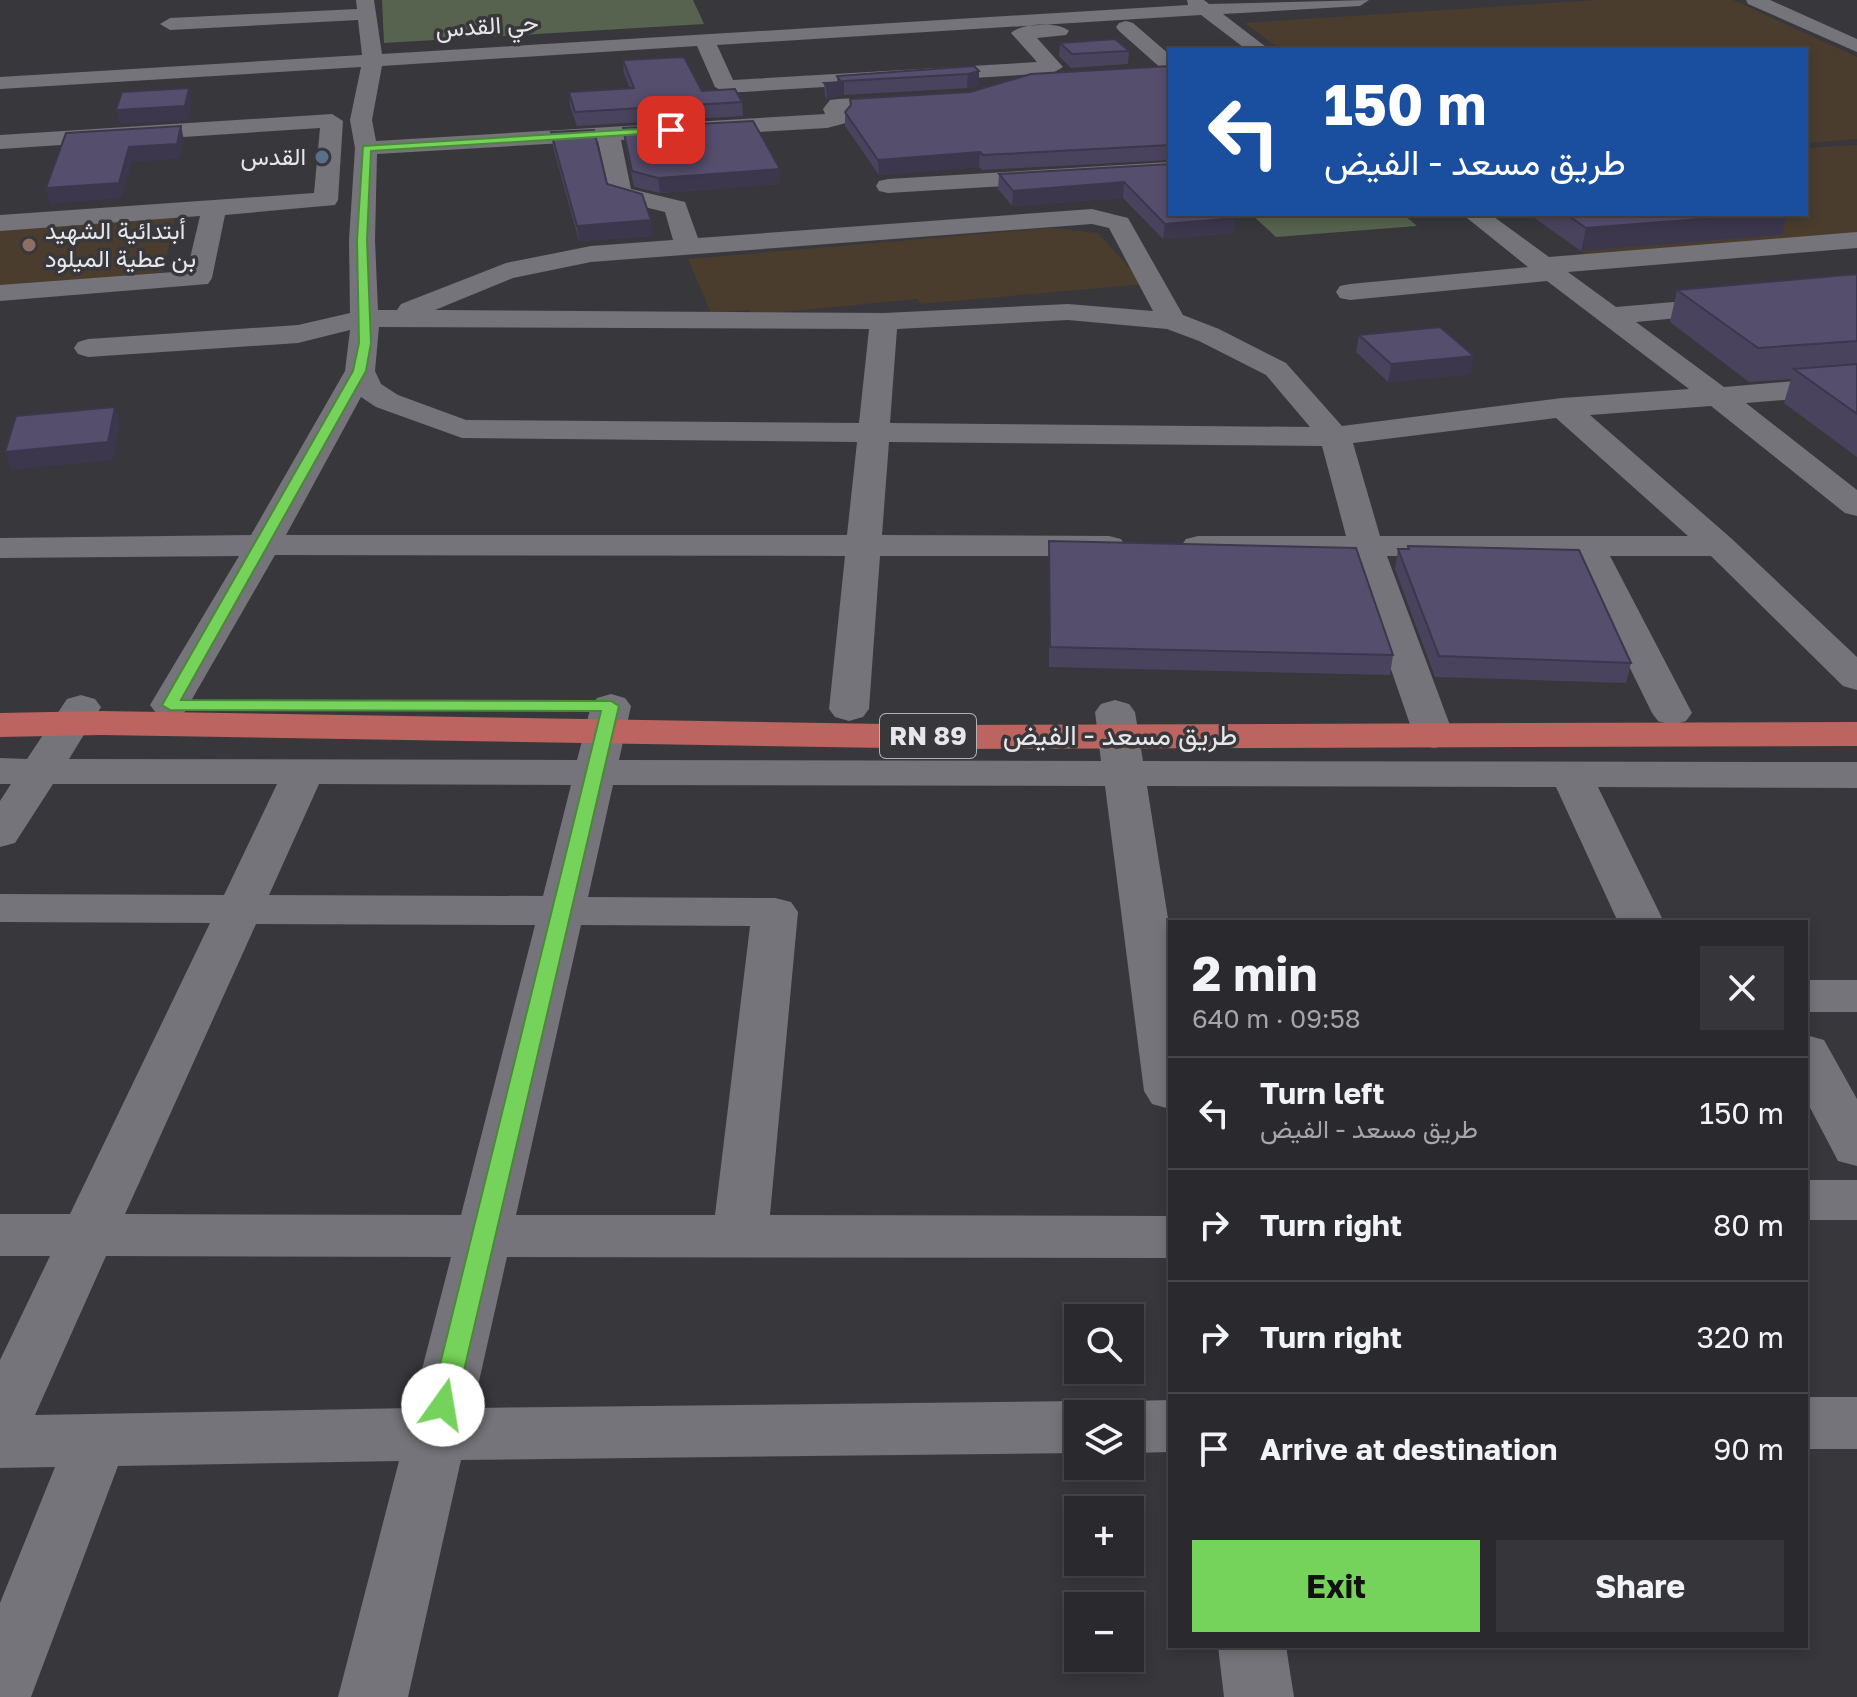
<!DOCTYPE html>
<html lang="en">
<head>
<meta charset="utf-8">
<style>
  :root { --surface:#2a292d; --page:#363539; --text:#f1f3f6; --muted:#a5a6aa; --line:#464549; --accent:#75d25a }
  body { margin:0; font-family:"Golos Text",Vazirmatn,sans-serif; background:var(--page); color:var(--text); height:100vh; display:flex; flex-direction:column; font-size:30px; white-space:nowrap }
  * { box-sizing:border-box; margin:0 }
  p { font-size:26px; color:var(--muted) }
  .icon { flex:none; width:44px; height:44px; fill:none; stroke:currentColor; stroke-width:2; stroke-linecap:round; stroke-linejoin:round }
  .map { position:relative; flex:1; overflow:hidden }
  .panel { position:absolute; left:1168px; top:920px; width:640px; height:728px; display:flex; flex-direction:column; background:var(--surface); border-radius:0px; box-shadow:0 4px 12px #0003,0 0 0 2px var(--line) }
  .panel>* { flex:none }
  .hud { position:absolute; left:1168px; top:48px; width:640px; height:168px; border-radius:0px; box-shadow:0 4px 12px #0003,0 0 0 2px var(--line); background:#1a4fa0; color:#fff; overflow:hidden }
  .fabs { position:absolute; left:1064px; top:1304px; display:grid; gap:16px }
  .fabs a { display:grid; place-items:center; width:80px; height:80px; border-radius:0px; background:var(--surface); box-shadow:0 4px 12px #0003,0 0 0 2px var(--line); font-size:40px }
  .pin { position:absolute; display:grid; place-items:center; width:68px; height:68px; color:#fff; margin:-34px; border-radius:16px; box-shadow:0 4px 12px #0006 }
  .me { position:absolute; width:88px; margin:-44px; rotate:13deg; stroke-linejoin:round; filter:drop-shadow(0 0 6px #0008) }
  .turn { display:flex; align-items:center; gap:28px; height:168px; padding:0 24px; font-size:36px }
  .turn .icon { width:104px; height:104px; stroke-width:2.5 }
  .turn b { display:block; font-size:56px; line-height:68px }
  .round { display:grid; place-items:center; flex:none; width:84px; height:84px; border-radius:0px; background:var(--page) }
  .headline { display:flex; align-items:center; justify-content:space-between; height:136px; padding:0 24px }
  h1 { font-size:48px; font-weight:700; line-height:60px }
  .button { display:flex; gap:16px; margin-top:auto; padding:16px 24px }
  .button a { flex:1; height:92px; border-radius:0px; background:var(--accent); color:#111; font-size:32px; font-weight:700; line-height:92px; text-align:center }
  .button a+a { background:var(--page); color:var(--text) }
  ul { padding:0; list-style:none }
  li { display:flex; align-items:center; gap:24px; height:112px; padding:0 24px; border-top:2px solid var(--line) }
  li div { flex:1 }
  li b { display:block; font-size:30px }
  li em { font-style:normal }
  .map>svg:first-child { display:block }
  .education { fill:#4a3d2e }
  .green { fill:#57634e }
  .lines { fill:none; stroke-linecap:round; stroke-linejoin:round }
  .minor { fill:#75747a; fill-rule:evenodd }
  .major { fill:#bb6460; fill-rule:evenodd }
  .wall { fill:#4a435e }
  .shaded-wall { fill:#3c374c }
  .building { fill:#564e6d; stroke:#3c374c; stroke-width:2 }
  .route { fill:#75d25a; stroke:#4c883a; stroke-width:2 }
  .service-dot { fill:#5c6f8a; stroke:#38373c; stroke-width:3 }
  .education-dot { fill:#8d6e63; stroke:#38373c; stroke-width:3 }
  .labels { text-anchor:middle; stroke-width:7; stroke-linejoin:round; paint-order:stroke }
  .far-street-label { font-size:24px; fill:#e7e6e9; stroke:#38373c }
  .far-poi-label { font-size:24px; fill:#e7e6e9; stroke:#38373c; text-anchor:end }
  .shield { fill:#38373c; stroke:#b2b2b5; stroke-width:2 }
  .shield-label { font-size:26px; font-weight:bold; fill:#e7e6e9 }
  .street-label { font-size:28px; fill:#e7e6e9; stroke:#38373c }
</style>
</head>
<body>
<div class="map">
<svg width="1857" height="1697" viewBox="0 0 1857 1697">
  <rect width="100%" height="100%" fill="#38373c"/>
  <path class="education" d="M1598,0H1733L1857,57V139L1806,143V50H1281L1245,23Z
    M1857,145V234L1589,257L1529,214H1806V148Z
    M176,213L163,272L0,288V229Z
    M1051,228L1098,233L1144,284L920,304L917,299L752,315L749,310L711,313L688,259Z"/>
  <path class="green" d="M382,0H693L704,24L384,43Z
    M1251,214H1403L1417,226L1276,237Z"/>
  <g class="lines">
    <path class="minor" d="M356,0H374L382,54L1188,5L1187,0H1204L1209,4L1369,0L1360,6L1223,14L1270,50H1247L1201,15L717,45L733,80L1037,62L1011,33C1021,23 1059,21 1069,31L1066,35L1037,38L1063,67L1053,73L726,93L715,87L697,46L382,66L372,120L376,141L825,114L823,109L830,100L838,99L919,95L922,100L919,105L911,106L846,111L849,118L846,123L827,128L621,140L631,189L685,202L698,238L1092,209L1128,218L1183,315L1219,329L1286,363L1342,426L1562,398L1689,389L1547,281L1350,300L1340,298L1336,292L1340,286L1350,284L1528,267L1462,214H1490L1549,257L1857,232V248L1568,272L1616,307L1731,297L1741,299L1745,305L1741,311L1731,313L1636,322L1724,387L1857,376V394L1746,403L1857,490V516L1845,513L1711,406L1590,415L1732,539L1857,657V690L1843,686L1711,556H1610L1692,713L1686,721L1672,725L1658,721L1652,713L1575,556H1387L1454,736L1448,745L1434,748L1420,745L1414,736L1352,556H1198L1186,553L1181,546L1186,539L1198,536H1346L1322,446L889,442L882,535L1109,536L1121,539L1126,546L1121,553L1109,556H880L869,709L863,717L849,721L835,717L829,709L845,556L275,555L184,713L170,717L156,713L150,705L239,556L0,558V538L251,535L345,371L350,330L298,343L88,357L78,354L74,348L78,342L88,339L298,325L350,313L349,240L355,148L350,120L361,67L0,89V77L362,55L358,20L170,30L160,24L170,18L357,9ZM598,141L611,199L665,212L673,240L591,246L506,263L401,304L397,310H378L375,240L377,154ZM1092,224L1109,228L1153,311L1068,304L884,313L435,310L513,278L591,262ZM1068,320L1167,329L1199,341L1266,375L1310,427L890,423L897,329ZM379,327L869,329L859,423L466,420L398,395L381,384L375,371ZM361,397L376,407L462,438L857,442L847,535H286ZM1556,418L1688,536H1380L1353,443Z
      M1746,0H1770L1857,39V52L1748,4Z
      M1126,21L1133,23L1170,55V72L1163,70L1119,31L1116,27L1119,23Z
      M332,114L343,121L338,200L335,205L225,215L212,278L208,284L0,301V285L187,271L200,216L0,231V215L314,193L320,128L0,149V135Z
      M1170,162V176L888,193L879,191L876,186L879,181L888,179Z
      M611,694L625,698L631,706L619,760L1101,761L1095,712L1101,704L1115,700L1129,704L1135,712L1143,761L1857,762V788L1598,787L1664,922H1618L1556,787L1147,786L1170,931V1109L1152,1104L1144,1091L1105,786L613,785L588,897L775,898L791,902L798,912L770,1215L1170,1216V1258L507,1257L473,1408L1078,1401L1100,1409L1102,1414H1078V1453L461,1460L408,1697H338L399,1461L118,1466L31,1697H0V1603L55,1467L0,1468V1360L50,1256H0V1214H70L210,923L0,922V894L224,895L277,784H53L15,843L0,847V801L11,784H0V758L27,759L67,699L81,695L95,699L101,707L69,759L577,760L591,706L597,698ZM319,784L571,785L543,896L269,895ZM256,924L535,925L461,1215L125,1214ZM581,925L750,926L715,1215H516ZM106,1256L451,1257L412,1408L35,1415Z
      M1806,980H1857V1012H1806Z
      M1806,1035L1824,1040L1857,1099V1166L1838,1161L1806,1100Z
      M1806,1180H1857V1220H1806Z
      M1806,1397H1857V1449H1806Z
      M1170,1400V1452L1130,1453V1414H1106L1108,1409L1130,1401Z
      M1218,1646H1286L1294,1697H1224Z"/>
    <path class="major" d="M101,711L949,725L1857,722V746L949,749L101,735L0,737V713Z"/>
  </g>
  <path class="wall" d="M1060,43L1129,51L1128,64L1071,68L1059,56Z
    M623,60L702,91L742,102L743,116L577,126L570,106L569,92L630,88L624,74Z
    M974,66L979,85L967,88L844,95L827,99L825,96L824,83L837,82V76Z
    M1170,66V160L982,170L979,167L879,175L845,126V112L850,107V99L970,92Z
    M623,128L780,169V184L660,193L634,187L625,143Z
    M551,132L607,184L653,236L579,241L553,147Z
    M1170,164L1234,233L1163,239L1123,198L1012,206L998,189L999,174Z
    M1529,214H1787L1782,235L1581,251Z
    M1857,274V457L1784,403L1791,379L1749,382L1670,322L1677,290Z
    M1359,335L1471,374L1388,382L1356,352Z
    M1049,541L1393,655L1390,675L1049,667Z
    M1408,546L1631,663L1626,683L1435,677L1395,569L1398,549H1407Z"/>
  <path class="shaded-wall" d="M979,71V85L967,88L968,74Z
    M844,81V95L827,99L826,85Z
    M189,88L192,102L188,120L120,124L116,110Z
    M181,126L184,140L180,159L132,162L122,198L50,204L46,188L129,147Z
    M980,152L979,167L879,175L878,160Z
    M780,169V184L660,193L658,178Z
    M1124,182L1123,198L1012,206L1013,191Z
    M1762,214H1787L1782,235L1581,251L1586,228Z
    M1235,218L1234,233L1163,239L1165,224Z
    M651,220L653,236L579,241L577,226Z
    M1474,356L1471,374L1388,382L1391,364Z
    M115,407L120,425L113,460L11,470L5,452Z"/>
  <path class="building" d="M1115,39L1129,51L1072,54L1060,43Z
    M684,57L702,91L735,89L742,102L575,112L569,92L634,88L623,60Z
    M974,66L979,71L968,74L844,81L826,85L824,83L841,82L837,76Z
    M1170,66V145L983,155L980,152L878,160L845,112L851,105L850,99L970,92L1031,74Z
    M189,88L185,106L116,110L122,92Z
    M753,121L780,169L658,178L632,171L623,128Z
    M181,126L177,144L129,147L119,183L46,188L66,133Z
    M594,130L607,184L642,194L651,220L577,226L551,132Z
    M1170,164V214H1232L1235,218L1165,224L1124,182L1013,191L999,174Z
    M1566,214H1762L1586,228Z
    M1857,274V341L1758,348L1677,290Z
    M1440,327L1474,356L1391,364L1359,335Z
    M1857,364V414L1794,369Z
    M115,407L108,442L5,452L16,416Z
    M1049,541L1356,548L1393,655L1050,647Z
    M1408,546L1579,550L1631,663L1439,656L1398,549H1409Z"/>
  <path class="route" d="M671,127L674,132L371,151L367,240L371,343L366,371L181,700L611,701L619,706L456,1405L452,1413L443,1416L434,1413L430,1405L601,711L170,710L162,705L353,371L359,343L357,240L363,146Z"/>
  <circle class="service-dot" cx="322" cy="157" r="8"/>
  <circle class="education-dot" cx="29" cy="245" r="8"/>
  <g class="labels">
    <g class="far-street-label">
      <text transform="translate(487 26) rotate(-4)" y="8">حي القدس</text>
    </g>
    <g class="far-poi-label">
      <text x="306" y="165">القدس</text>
      <text x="45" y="239" text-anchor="start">أبتدائية الشهيد<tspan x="45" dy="28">بن عطية الميلود</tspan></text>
    </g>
    <rect class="shield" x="880" y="714" width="96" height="44" rx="6"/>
    <g class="shield-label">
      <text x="928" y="745">RN 89</text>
    </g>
    <g class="street-label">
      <text x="1120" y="745">طريق مسعد - الفيض</text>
    </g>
  </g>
</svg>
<div class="fabs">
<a><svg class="icon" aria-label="search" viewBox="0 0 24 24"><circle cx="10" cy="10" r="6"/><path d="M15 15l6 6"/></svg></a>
<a><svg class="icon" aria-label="layers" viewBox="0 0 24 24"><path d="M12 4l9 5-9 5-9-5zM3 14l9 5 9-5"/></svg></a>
<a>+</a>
<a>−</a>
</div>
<div class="pin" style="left:671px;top:130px;background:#d93025"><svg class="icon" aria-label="arrive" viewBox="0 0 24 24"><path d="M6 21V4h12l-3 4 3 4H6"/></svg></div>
<svg class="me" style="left:443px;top:1405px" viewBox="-20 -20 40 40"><circle r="19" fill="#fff"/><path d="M0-13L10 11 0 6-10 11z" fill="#75d25a"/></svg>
<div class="hud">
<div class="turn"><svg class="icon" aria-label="left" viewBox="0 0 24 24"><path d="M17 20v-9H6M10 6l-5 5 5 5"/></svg><div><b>150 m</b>طريق مسعد - الفيض</div></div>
</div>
<section class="panel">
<div class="headline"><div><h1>2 min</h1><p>640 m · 09:58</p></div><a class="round"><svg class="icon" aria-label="close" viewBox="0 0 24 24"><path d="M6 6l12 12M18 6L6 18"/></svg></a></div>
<ul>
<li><svg class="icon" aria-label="left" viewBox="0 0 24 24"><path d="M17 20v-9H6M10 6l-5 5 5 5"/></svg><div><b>Turn left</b><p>طريق مسعد - الفيض</p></div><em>150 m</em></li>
<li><svg class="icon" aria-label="right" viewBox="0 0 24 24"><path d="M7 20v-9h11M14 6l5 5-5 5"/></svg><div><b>Turn right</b></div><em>80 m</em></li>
<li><svg class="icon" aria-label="right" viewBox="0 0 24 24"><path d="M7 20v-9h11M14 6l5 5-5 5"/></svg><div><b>Turn right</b></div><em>320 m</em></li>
<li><svg class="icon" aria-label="arrive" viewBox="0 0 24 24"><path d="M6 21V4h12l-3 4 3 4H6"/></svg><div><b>Arrive at destination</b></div><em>90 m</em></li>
</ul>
<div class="button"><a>Exit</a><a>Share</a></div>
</section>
</div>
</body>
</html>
